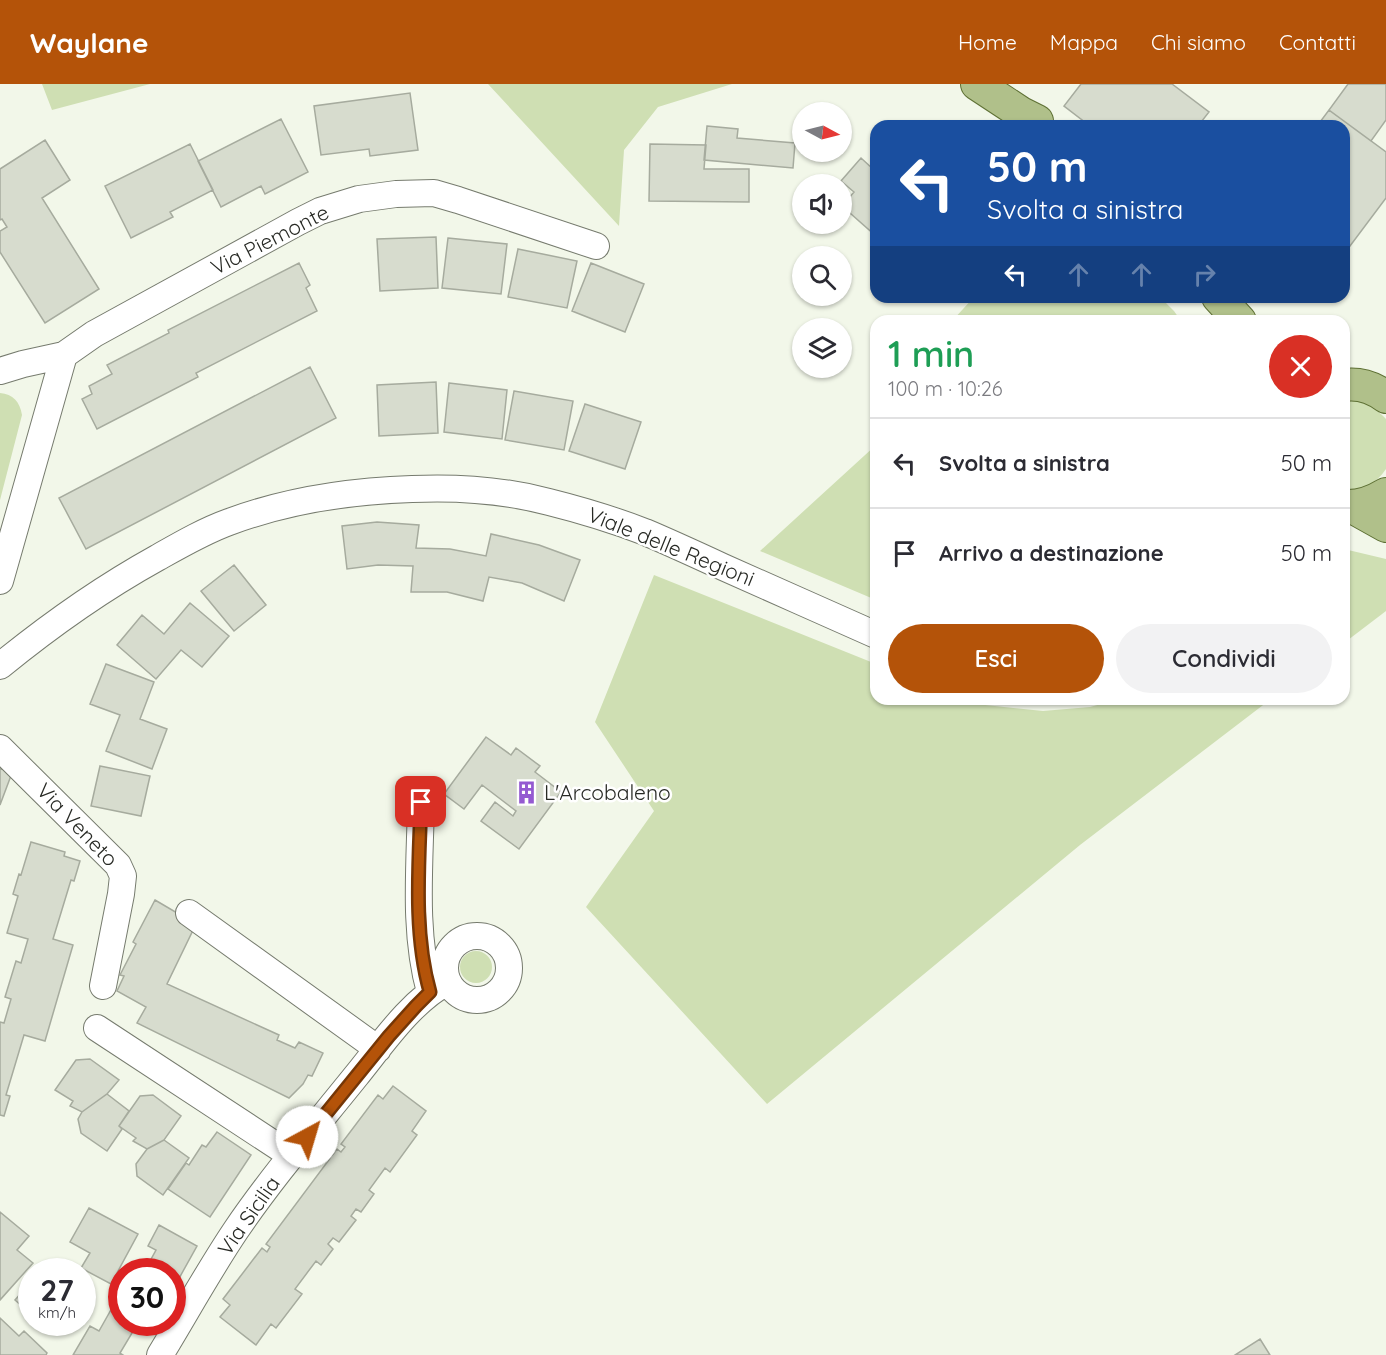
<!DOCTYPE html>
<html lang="it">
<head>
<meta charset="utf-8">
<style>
  :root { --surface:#fff; --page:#f2f2f3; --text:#2b2b33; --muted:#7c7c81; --line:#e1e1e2; --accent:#b45309 }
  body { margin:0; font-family:Quicksand,sans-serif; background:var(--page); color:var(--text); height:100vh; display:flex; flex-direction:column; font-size:22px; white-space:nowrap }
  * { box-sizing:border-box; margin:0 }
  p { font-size:20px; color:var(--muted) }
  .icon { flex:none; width:33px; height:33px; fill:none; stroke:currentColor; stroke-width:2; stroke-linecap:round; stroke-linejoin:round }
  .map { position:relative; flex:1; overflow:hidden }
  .panel { position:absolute; left:870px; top:231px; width:480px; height:390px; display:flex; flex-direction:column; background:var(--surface); border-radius:18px; box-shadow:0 2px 4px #0004 }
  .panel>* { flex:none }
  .top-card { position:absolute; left:870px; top:36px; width:480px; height:183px; border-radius:18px; box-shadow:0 2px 4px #0004; background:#1a4fa0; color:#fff; overflow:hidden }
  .needle { width:39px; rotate:97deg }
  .controls { position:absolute; left:792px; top:18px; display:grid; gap:12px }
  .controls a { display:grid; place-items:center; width:60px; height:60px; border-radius:50%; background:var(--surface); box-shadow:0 2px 4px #0004; font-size:30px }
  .speed { position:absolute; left:18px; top:1174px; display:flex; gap:12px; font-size:30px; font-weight:700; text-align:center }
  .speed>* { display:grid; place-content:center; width:78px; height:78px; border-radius:50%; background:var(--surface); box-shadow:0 2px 4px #0004; line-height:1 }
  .speed small { font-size:15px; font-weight:400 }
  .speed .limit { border:9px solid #d22; background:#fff; color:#111 }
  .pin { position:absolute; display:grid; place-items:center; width:51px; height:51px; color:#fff; margin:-26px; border-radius:12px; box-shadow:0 3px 9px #0006 }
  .me { position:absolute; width:66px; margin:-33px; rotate:39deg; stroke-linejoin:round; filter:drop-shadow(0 0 4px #0008) }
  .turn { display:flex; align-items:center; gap:21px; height:126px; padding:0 18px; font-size:27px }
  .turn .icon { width:78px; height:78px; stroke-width:2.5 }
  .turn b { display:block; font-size:42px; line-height:51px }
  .lanes { display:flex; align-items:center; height:57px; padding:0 18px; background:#0003; justify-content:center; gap:30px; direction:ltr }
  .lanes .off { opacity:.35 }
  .round { display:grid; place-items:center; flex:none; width:63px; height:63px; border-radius:32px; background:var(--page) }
  .headline { display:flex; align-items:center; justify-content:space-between; height:102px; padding:0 18px }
  h1 { font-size:36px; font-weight:600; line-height:45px; color:#1e9e55 }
  .primary-button { display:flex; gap:12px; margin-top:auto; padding:12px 18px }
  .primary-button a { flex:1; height:69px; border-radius:36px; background:var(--accent); color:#fff; font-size:24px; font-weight:600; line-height:69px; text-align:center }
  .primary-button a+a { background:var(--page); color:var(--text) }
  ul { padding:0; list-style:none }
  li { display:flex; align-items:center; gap:18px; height:90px; padding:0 18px; border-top:2px solid var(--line) }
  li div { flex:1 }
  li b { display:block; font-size:22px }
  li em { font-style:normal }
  header { display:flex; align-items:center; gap:36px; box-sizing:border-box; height:84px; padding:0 30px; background:var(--accent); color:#fff }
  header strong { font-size:28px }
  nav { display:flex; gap:33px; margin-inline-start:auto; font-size:21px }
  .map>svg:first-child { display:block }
  .green { fill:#cfdfb3 }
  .building { fill:#d7dcce; stroke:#a6ab9e; stroke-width:1.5 }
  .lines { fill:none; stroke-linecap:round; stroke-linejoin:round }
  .minor-casing { stroke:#767b6e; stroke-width:28 }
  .major-casing { stroke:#5e7034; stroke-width:34 }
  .minor { stroke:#fff; stroke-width:26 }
  .major { stroke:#b0c08a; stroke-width:32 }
  .route-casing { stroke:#753606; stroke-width:15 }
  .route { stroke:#b45309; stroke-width:10 }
  .labels { text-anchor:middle; stroke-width:5; stroke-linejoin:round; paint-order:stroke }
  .street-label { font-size:21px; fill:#282a25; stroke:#fff }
  .poi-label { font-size:21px; fill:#282a25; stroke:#fff; text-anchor:start }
</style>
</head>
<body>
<header>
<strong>Waylane</strong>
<nav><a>Home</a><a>Mappa</a><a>Chi siamo</a><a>Contatti</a></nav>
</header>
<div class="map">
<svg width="1386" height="1271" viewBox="0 0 1386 1271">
  <rect width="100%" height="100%" fill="#f2f7e9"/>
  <path class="green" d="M42,0H150L52,26Z
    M488,0H732L658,23L624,66L619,142Z
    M974,213H1160L1174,227L1181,237H952Z
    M0,309C13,310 20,318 22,331L0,416Z
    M1344,314C1365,317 1372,320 1386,335V385C1376,400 1362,407 1344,407Z
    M876,361V516L760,467Z
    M1344,465L1386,475V527L1344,559Z
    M654,491L876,580V615H963L976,620L1043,627L1090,623L1119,615H1271L1080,761L767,1020L586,823L654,727L595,638Z
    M460 883a16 16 0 1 1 32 0a16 16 0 1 1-32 0Z"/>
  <path class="building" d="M1081,0H1172L1209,28L1198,42H1090L1064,22Z
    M1348,0H1386V36L1371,57L1329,26Z
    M410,9L418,66L370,72L369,65L321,71L314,22Z
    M1329,26L1386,68V114L1344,170V42H1317Z
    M281,35L308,88L265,110L261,102L221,123L198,77Z
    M707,42L738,45L737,54L795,59L793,84L704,76Z
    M45,56L70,96L42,114L99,205L45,239L0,168V147L7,143L2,135L0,136V85Z
    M190,60L213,106L170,128L173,133L131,154L105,102Z
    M650,60L706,61L704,85H749V118L649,117Z
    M861,74L873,85L876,82V152L842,122L854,108L841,97Z
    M436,153L438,204L380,207L377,155Z
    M448,154L507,160L501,210L442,204Z
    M518,165L577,177L567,224L508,213Z
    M299,179L310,201L306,204L317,227L196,289L198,293L97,345L82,315L92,310L89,302L112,290L107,281L169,249L168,246Z
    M591,179L644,200L625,248L572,227Z
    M310,283L336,334L86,465L59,414Z
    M436,298L438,349L379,352L377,301Z
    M449,299L507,306L502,355L444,348Z
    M514,307L573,317L564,366L505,356Z
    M585,320L641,338L625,385L569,367Z
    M377,438L419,441L416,464L450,465L486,472L491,450L539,461L580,476L564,517L522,499L489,493L483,517L447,508H411L413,482L378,481L347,485L342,442Z
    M234,481L266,521L234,547L201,507Z
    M190,519L229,552L202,583L181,566L156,595L117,561L142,531L164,550Z
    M106,580L154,598L140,635L167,645L152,685L106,667L120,631L90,620Z
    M486,653L511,671L516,664L540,682L535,688L561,708L519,765L481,737L495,718L513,732L516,727L482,701L464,725L444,710Z
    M100,682L150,692L141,732L91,722Z
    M0,684L12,689L0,721Z
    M31,758L65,768L64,772L80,777L74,797L71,796L53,855L73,861L45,957L24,951L6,1011L10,1012L4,1032L0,1031V938L4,939L11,915L5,913L16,877L21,879L28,855L7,849L18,812L13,810L19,790L21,791Z
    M155,816L196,840L167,900L279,951L277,956L295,964L299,958L323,969L312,992L308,991L303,1000L289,1014L137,939L146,923L117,907L124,892L120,891L136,860L133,858Z
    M90,975L119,996L107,1010L82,1028L70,1022L73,1017L55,1006L76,976Z
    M393,1002L426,1027L412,1047L417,1051L390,1088L385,1084L369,1106L374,1110L361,1128L356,1125L351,1132L356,1136L339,1158L333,1154L328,1160L333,1165L321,1181L316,1177L295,1205L302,1210L276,1244L271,1240L256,1261L220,1233L230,1221L223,1215L262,1164L267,1168L270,1163L266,1160L337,1065L341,1068L345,1063L341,1060L378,1011L383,1015Z
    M107,1010L129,1027L119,1042L122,1045L107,1067L81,1049L78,1035L82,1028Z
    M153,1011L181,1032L164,1056L147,1065L133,1057L136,1054L119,1042L140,1012Z
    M217,1048L251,1071L210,1133L168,1105L186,1079L189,1081L202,1061L206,1063Z
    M164,1056L189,1074L163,1111L137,1092L136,1080L147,1065Z
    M89,1124L138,1150L111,1200L81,1184L90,1169L70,1158Z
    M0,1128L29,1152L17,1166L33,1179L0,1216Z
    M159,1141L197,1162L172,1207V1188H144L156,1166L148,1162Z
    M32,1197V1231L15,1216Z
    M112,1224L122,1230V1239H138L120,1269L123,1271H73L90,1242L99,1247Z
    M0,1234L19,1252L24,1247L47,1269L46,1271H0Z
    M1260,1255L1270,1271H1235Z"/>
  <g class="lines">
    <defs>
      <path id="minor" d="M0,287L23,280L64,271L94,250L298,138L320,127L359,115L396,110L434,109L458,116L596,162
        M0,497L64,271
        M0,582C49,542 101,505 157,474C180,461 204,447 229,438C288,416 350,407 412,405C458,403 504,406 549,418C581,426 614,436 645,448C671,459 697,471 723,483C774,506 825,528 876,551
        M0,664L118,781L123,792L121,810L103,902
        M421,718C420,781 413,847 430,908
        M189,829L378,965
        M445 884a32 32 0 1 1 64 0a32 32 0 1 1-64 0Z
        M97,944L292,1072
        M160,1271C185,1230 209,1186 236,1146C272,1093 315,1043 356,992C382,960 411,917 447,898"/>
      <path id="major" d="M977,0L1021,29L1037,37
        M1218,213L1240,237
        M1344,301C1359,299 1374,304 1386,313
        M1344,422C1359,423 1373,418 1386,410
        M1352,423L1386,442"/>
    </defs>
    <use href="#minor" class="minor-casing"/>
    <use href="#major" class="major-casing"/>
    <use href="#minor" class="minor"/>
    <use href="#major" class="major"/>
  </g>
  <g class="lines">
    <defs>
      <path id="route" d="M307,1053L389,952L416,922L430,908C413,848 419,781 421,718"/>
    </defs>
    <use href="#route" class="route-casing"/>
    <use href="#route" class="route"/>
  </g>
  <defs>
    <symbol id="building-bare" viewBox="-9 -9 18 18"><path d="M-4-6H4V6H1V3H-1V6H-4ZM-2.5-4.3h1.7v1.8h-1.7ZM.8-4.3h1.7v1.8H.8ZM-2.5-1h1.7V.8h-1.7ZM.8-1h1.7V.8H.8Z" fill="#9459d1" stroke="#fff" stroke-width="2.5" paint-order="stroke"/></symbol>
  </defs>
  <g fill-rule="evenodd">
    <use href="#building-bare" x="510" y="692" width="33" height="33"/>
  </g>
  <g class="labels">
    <g class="street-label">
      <text transform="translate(270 156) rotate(-27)" y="7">Via Piemonte</text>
      <text transform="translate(671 463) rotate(22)" y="7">Viale delle Regioni</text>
      <text transform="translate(77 741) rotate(46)" y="7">Via Veneto</text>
      <text transform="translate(249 1132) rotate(-55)" y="7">Via Sicilia</text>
    </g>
    <g class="poi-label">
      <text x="544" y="716">L'Arcobaleno</text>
    </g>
  </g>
</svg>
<div class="controls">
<a><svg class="needle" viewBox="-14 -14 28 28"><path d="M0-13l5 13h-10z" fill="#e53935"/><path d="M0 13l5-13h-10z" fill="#7c7c81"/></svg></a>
<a><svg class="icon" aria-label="sound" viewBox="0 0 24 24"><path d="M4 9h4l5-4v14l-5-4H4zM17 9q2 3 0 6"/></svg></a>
<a><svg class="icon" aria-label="search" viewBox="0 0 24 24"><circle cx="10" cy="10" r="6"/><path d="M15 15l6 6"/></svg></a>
<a><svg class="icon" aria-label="layers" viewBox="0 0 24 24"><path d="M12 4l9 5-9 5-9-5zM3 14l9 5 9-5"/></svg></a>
</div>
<div class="speed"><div>27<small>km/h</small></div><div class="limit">30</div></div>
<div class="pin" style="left:421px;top:718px;background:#d93025"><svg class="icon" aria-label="arrive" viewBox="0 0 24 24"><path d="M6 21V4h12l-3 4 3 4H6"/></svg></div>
<svg class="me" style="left:307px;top:1053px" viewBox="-20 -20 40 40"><circle r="19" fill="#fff"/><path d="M0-13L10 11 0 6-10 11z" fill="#b45309"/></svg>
<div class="top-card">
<div class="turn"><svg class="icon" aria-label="left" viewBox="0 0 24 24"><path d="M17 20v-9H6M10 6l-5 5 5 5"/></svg><div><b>50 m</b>Svolta a sinistra</div></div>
<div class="lanes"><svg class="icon" aria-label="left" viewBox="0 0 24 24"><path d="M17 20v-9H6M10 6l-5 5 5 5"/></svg><svg class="icon off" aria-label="ahead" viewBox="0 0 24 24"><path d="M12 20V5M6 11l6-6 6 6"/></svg><svg class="icon off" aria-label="ahead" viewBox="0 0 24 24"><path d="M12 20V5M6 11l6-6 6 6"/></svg><svg class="icon off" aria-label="right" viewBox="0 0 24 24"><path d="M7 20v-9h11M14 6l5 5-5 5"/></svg></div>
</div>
<section class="panel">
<div class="headline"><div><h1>1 min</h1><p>100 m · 10:26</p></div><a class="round" style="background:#d93025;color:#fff"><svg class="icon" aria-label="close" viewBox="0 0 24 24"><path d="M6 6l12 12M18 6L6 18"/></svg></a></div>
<ul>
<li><svg class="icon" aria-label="left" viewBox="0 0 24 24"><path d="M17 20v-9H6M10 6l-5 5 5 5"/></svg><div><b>Svolta a sinistra</b></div><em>50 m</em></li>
<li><svg class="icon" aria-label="arrive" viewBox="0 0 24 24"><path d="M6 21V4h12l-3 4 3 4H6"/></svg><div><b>Arrivo a destinazione</b></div><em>50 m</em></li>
</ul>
<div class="primary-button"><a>Esci</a><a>Condividi</a></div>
</section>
</div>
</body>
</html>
